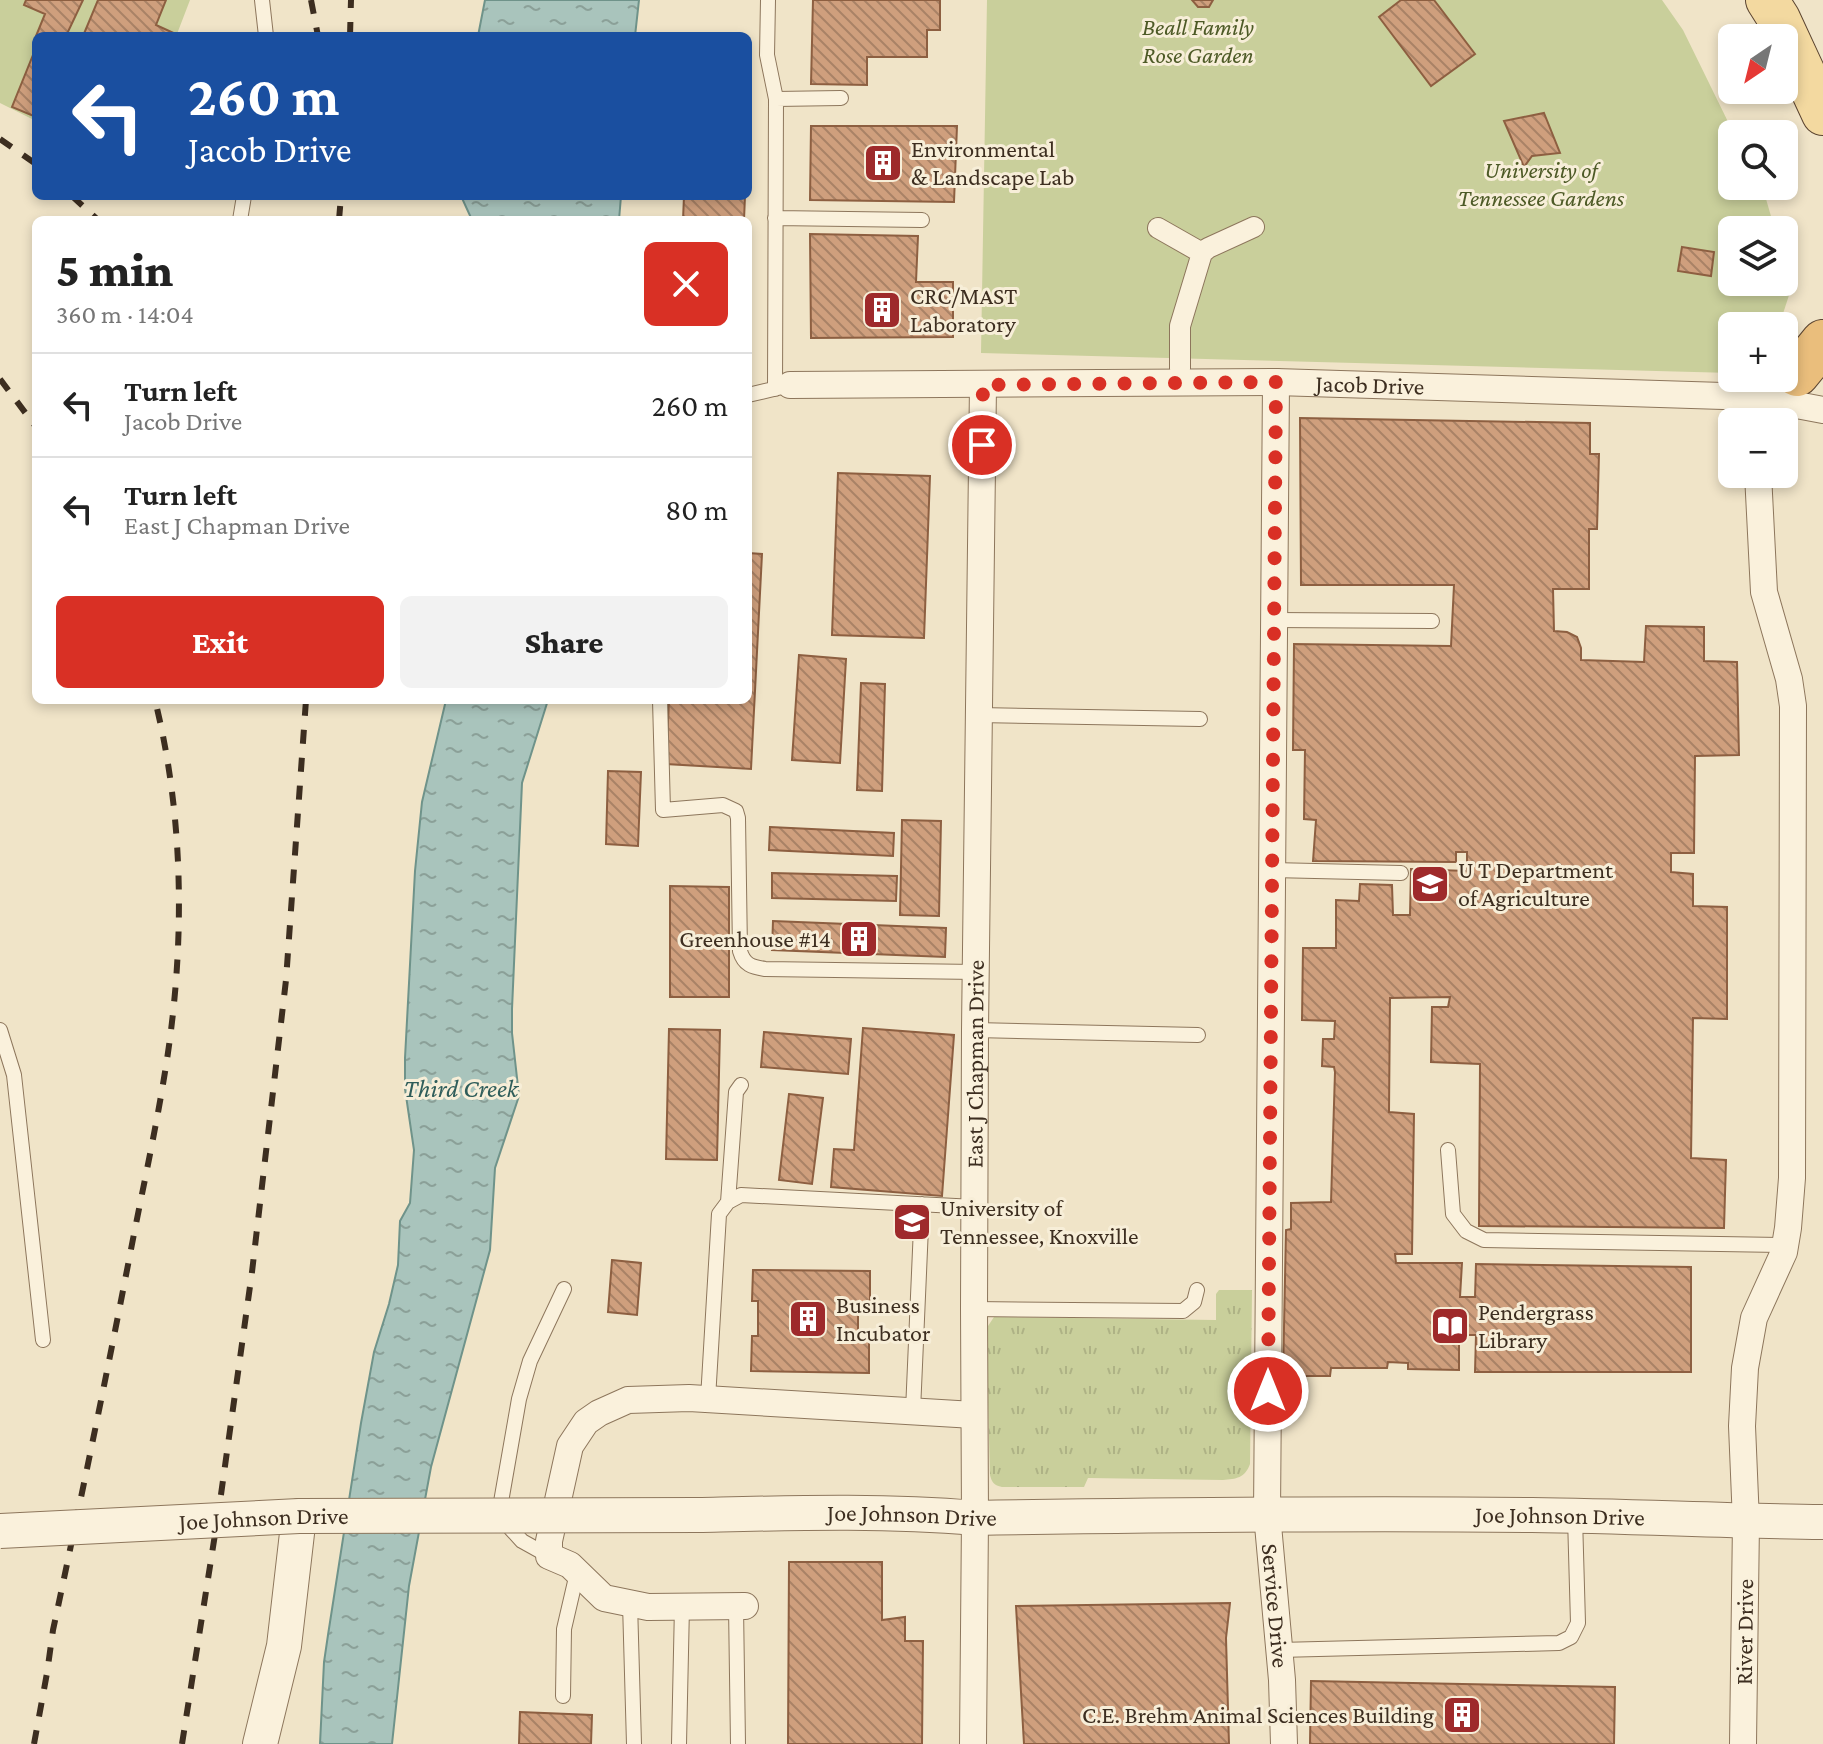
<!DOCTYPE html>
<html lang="en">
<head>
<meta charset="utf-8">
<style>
  :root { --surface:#fff; --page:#f2f2f2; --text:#222; --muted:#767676; --line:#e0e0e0; --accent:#d93025 }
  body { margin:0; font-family:"Crimson Pro",serif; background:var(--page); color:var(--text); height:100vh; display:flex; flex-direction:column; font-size:30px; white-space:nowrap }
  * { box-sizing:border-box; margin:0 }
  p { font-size:26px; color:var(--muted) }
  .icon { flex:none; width:44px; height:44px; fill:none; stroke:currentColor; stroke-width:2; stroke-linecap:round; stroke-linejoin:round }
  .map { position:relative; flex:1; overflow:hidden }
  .side { position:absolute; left:32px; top:216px; width:720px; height:488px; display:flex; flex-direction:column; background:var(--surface); border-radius:12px; box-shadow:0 4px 12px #0003 }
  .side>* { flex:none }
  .guide { position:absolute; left:32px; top:32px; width:720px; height:168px; border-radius:12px; box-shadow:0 4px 12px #0003; background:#1a4fa0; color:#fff; overflow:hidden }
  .needle { width:52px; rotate:215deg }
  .buttons { position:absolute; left:1718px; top:24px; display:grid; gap:16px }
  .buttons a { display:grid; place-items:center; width:80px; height:80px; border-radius:12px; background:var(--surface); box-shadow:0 4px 12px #0003; font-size:40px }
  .pin { position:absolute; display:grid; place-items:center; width:68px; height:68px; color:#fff; margin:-34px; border:4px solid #fff; border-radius:50%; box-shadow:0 2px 8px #0007 }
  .me { position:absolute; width:88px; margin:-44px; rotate:0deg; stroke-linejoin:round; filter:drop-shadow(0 0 6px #0008) }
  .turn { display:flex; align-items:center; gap:28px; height:168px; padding:0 24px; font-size:36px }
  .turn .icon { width:104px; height:104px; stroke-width:2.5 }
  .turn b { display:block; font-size:56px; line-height:68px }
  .round { display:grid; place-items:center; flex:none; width:84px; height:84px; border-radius:12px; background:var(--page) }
  .head { display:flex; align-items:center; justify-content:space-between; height:136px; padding:0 24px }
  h1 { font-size:48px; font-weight:800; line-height:60px }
  .button { display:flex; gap:16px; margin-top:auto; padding:16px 24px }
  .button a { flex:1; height:92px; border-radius:12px; background:var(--accent); color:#fff; font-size:32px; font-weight:800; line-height:92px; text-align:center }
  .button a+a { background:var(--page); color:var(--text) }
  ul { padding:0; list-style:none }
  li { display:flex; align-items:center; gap:24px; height:104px; padding:0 24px; border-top:2px solid var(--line) }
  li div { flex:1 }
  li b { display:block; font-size:30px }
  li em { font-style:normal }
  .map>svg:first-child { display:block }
  .park { fill:url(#park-tufts) }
  .garden { fill:#c9cf9b }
  .water { fill:url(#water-ripples); stroke:#6f938a; stroke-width:2 }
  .building { fill:url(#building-back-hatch); stroke:#8d5f41; stroke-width:2 }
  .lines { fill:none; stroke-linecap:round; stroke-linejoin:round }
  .service-casing { stroke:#8d765c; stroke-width:16 }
  .pedestrian-casing { stroke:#8d765c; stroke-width:22 }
  .minor-casing { stroke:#8d765c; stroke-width:28 }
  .tertiary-casing { stroke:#8d765c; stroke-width:36 }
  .primary-casing { stroke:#5b4430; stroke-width:44 }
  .trunk-casing { stroke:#5b4430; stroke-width:46 }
  .service { stroke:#faf1dc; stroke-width:14 }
  .pedestrian { stroke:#faf1dc; stroke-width:20 }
  .minor { stroke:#faf1dc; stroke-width:26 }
  .tertiary { stroke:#faf1dc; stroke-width:34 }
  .primary { stroke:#f3d9a0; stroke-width:42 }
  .trunk { stroke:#eabe7c; stroke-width:44 }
  .rail { stroke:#3d2e20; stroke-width:6; stroke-dasharray:14 14; stroke-linecap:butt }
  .tertiary-bridge-casing { stroke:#8d765c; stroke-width:36; stroke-linecap:butt }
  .tertiary-bridge { stroke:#faf1dc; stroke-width:34 }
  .route { stroke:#d93025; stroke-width:14; stroke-dasharray:0 25.2 }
  .labels { text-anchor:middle; stroke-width:6; stroke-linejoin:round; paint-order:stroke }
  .park-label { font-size:24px; font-style:italic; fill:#4d5a26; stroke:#f7eed8 }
  .poi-label { font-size:24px; fill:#3d2e20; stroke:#f7eed8; text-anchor:start }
  .street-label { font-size:24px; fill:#3d2e20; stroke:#f7eed8 }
  .water-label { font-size:26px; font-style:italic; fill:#2f5d5a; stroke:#f7eed8 }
</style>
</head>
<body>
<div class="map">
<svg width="1823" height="1744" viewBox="0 0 1823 1744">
  <defs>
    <pattern id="park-tufts" width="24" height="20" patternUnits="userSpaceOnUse" patternTransform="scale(2)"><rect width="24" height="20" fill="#c9cf9b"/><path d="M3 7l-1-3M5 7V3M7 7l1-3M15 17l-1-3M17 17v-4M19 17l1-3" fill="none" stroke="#aeb285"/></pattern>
    <pattern id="water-ripples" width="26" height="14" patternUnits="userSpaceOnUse" patternTransform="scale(2)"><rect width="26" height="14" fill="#a9c4bc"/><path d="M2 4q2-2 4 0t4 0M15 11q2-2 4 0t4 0" fill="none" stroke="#8ba098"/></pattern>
    <pattern id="building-back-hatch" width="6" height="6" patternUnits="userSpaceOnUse" patternTransform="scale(2)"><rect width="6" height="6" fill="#cf9f7d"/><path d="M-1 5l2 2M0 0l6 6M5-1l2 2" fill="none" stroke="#a98266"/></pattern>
  </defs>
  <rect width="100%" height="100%" fill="#f0e4c8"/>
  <path class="park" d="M1219,1290H1252L1250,1464C1245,1478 1236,1479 1223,1480L1088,1478L1084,1487H1002C994,1485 992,1483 990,1475L986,1329L994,1317L1216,1320V1294Z"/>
  <path class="garden" d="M0,0H190L177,34L181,36H36V121L0,103Z
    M987,0H1662L1683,30L1734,134H1732V186H1760L1766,199L1775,230H1732V282H1784V263L1791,289L1779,326H1732V373L981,353Z"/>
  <path class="water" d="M485,0H639L635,36H478Z
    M461,196H621L619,220H472Z
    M446,700H548L522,783L512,1009V1033L519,1096L495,1168L490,1250L431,1467L409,1586L392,1744H320L324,1662L328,1635L361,1423L374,1352L389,1304L398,1265L400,1221L410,1203L414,1150L405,1089V1058L415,871L422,802Z"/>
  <path class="building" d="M26,0H83L66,36H36L45,14L24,5Z
    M98,0H166L156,25L180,36H83Z
    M813,0H940V30H927V57H867V85L811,84Z
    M1192,0H1213L1209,7H1198Z
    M1401,0H1434L1475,54L1431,86L1379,17Z
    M33,55L36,57V117L12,107Z
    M1544,113L1560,153L1532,156L1524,167L1504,121Z
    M811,126H957L954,202L810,200Z
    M684,196H745L744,220H683Z
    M810,234L918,236L916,282H953V337L811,338Z
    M1682,247L1714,252L1711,276L1678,271Z
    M1300,418L1590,423V454H1599L1597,529H1589V589H1553L1554,631L1567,632L1577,637L1581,648V660L1644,662L1646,626L1704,627V661L1737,662L1739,755L1695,756L1694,853H1671V872L1693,874V906L1727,907V1019L1693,1018L1691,1158L1726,1160L1724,1228L1479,1226L1480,1064L1431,1062L1432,1007H1448L1450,997L1390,998L1389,1112L1414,1114L1412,1254H1395L1396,1263H1462L1460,1297H1475L1476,1264L1691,1267V1372H1475L1476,1335H1459V1370L1408,1369V1363L1388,1362L1387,1368H1331L1330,1376H1283L1286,1230L1291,1229V1203L1331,1202L1335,1072L1334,1067L1322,1066L1323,1039H1334L1335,1021L1302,1020L1303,948H1336V900L1359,901L1360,884L1392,885L1393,915H1410L1411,869L1467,871V852H1456V862L1313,861L1316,820L1304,819L1305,750H1293L1294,644L1451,646L1454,585H1301Z
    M838,473L930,476L924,638L832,635Z
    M748,553L762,554L751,769L666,764L669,700H748Z
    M799,655L846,659L840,763L792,760Z
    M861,683L885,684L882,791L857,790Z
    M608,771L641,772L638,846L606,844Z
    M902,820L941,821L939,916L900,915Z
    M770,827L894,833L893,856L769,850Z
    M772,873L897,876L896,901L772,898Z
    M670,886L729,887V997H670Z
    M773,921L946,928L945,957L772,950Z
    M863,1028L954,1035L942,1196L831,1187L834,1149L854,1150Z
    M669,1029L720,1030L717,1160L666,1159Z
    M764,1032L851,1039L848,1074L761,1067Z
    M789,1094L823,1098L812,1184L779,1180Z
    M612,1260L641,1263L637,1315L608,1312Z
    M753,1270L870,1271V1302H858V1339H869V1373L751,1371L752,1336H758V1301H752Z
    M789,1562H882V1620L905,1617V1641H923L922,1744H788Z
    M1230,1603L1226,1638L1229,1744H1024L1016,1606Z
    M1311,1681L1615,1687L1614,1744H1310Z
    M520,1712L592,1715L591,1744H519Z"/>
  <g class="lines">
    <defs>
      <path id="service" d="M262,0L266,36
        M768,0L767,55L776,99L775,389
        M776,99L841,98
        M775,218L922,220
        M240,220L244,196
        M748,395L782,387
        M1274,620L1432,621
        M660,700L663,810L723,805L736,811L738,818L740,951C744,965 752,967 765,969L976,972
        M978,715L1200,719
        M1272,870L1401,873
        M0,1030L14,1075L43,1340
        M975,1030L1198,1035
        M1448,1150L1453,1214L1466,1231L1484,1240L1785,1245
        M728,1202L736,1092L741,1085
        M974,1309L1183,1311L1194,1302L1197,1290
        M708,1399L719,1214L728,1202L741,1195L975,1207
        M913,1411L922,1204
        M549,1556L522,1541L511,1529L501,1502L519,1399L530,1361L564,1289
        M630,1603L634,1744
        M736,1606L738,1744
        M1279,1650L1559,1643L1571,1637L1578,1623L1575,1517
        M563,1696L564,1629L577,1573
        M679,1744L682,1606"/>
      <path id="pedestrian" d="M1158,228L1202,253
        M1180,369V326L1202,253L1208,248L1254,227"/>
      <g id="minor">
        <path id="s1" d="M1276,382L1267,1514L1282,1680L1284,1744"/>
        <path id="s2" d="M790,385L1276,382L1755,397L1823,410"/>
        <path d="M1755,397L1756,422"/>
        <path d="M745,1606L648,1607L604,1598L570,1565L549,1556V1541L570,1446L586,1422L599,1413L628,1400L689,1398L974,1415"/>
        <path id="s3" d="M973,1744L975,1518L974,1309L975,1030L983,385"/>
        <path id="s4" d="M1743,1744L1746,1522L1742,1426L1745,1368L1754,1318L1784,1252L1788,1228L1792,1178L1793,706L1789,679L1764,592L1758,474"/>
      </g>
      <g id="tertiary">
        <path id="s5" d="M698,1515C790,1513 883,1510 975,1518C1161,1515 1347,1513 1532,1515C1629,1516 1726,1521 1823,1522"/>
        <path d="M260,1744L284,1646L299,1516"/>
      </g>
      <path id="primary" d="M1767,0L1779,19L1823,114"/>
      <path id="trunk" d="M1797,374L1823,342"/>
    </defs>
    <use href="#service" class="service-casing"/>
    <use href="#pedestrian" class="pedestrian-casing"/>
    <use href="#minor" class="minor-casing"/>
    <use href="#tertiary" class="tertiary-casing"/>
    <use href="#primary" class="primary-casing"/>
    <use href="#trunk" class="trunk-casing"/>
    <use href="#service" class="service"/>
    <use href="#pedestrian" class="pedestrian"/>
    <use href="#minor" class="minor"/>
    <use href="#tertiary" class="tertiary"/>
    <use href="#primary" class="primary"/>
    <use href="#trunk" class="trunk"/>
    <path class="rail" d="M311,0L318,36
      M350,36L351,0
      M0,139L36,164
      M72,196L98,220
      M339,220L341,196
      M0,379L36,427
      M243,703V700
      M34,1744L47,1673L53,1630C81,1499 108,1369 133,1239C144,1183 156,1128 165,1072C185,950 185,821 155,700
      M182,1744L219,1509L252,1272L286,980L306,700"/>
    <defs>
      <g id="tertiary-bridge">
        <path id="s6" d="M0,1531L299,1516L698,1515"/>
      </g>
    </defs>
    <use href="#tertiary-bridge" class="tertiary-bridge-casing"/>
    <use href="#tertiary-bridge" class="tertiary-bridge"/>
  </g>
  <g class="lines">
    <path class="route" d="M982,445L983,385L1276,382L1268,1391"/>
  </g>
  <defs>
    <symbol id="building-square" viewBox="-11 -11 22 22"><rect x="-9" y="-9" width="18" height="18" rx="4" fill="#9e2a2b" stroke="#f7eed8"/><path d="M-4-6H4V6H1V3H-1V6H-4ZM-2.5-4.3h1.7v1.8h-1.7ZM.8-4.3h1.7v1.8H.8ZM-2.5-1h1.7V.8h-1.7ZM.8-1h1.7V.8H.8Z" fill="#fff"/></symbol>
    <symbol id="school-square" viewBox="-11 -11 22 22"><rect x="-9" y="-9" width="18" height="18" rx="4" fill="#9e2a2b" stroke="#f7eed8"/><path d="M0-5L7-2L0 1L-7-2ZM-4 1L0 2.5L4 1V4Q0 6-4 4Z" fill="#fff"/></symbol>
    <symbol id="university-square" viewBox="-11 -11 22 22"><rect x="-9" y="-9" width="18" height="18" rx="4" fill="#9e2a2b" stroke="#f7eed8"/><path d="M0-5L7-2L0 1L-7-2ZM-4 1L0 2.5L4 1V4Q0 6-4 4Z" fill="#fff"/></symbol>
    <symbol id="library-square" viewBox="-11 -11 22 22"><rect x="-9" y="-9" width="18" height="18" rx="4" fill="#9e2a2b" stroke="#f7eed8"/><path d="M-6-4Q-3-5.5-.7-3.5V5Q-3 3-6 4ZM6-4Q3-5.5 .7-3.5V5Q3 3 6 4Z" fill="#fff"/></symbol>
  </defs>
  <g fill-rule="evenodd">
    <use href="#building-square" x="861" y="141" width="44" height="44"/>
    <use href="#building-square" x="860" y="288" width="44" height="44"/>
    <use href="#school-square" x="1408" y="862" width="44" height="44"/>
    <use href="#building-square" x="837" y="917" width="44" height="44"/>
    <use href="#university-square" x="890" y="1200" width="44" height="44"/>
    <use href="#building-square" x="786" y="1297" width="44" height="44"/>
    <use href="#library-square" x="1428" y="1304" width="44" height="44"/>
    <use href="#building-square" x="1440" y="1693" width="44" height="44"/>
  </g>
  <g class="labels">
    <g class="park-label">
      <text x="1198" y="35">Beall Family<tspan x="1198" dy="28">Rose Garden</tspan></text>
      <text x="1541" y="178">University of<tspan x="1541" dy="28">Tennessee Gardens</tspan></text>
    </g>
    <g class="poi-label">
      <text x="911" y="157">Environmental<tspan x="911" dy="28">&amp; Landscape Lab</tspan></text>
      <text x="910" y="304">CRC/MAST<tspan x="910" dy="28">Laboratory</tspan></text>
      <text x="1458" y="878">U T Department<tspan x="1458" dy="28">of Agriculture</tspan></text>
      <text x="831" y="947" text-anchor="end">Greenhouse #14</text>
      <text x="940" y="1216">University of<tspan x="940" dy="28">Tennessee, Knoxville</tspan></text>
      <text x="836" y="1313">Business<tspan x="836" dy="28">Incubator</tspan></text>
      <text x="1478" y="1320">Pendergrass<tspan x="1478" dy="28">Library</tspan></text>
      <text x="1434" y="1723" text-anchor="end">C.E. Brehm Animal Sciences Building</text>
    </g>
    <g class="street-label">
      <text dy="8" stroke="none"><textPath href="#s2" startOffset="580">Jacob Drive</textPath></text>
      <text dy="8" stroke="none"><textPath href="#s3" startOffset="680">East J Chapman Drive</textPath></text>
      <text dy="8" stroke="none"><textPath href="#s5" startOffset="214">Joe Johnson Drive</textPath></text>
      <text dy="8" stroke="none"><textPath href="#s5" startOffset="862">Joe Johnson Drive</textPath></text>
      <text dy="8" stroke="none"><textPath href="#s6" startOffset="264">Joe Johnson Drive</textPath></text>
      <text dy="8" stroke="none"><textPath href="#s1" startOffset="1224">Service Drive</textPath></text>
      <text dy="8" stroke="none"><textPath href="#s4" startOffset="112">River Drive</textPath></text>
    </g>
    <g class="water-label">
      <text x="461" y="1097">Third Creek</text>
    </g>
  </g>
</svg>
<div class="buttons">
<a><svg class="needle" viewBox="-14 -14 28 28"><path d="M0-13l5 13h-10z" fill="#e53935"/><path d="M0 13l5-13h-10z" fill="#767676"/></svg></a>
<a><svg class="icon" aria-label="search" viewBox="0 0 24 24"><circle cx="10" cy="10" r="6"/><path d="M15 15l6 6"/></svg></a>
<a><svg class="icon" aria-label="layers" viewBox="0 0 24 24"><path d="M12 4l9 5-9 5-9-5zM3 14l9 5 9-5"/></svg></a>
<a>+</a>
<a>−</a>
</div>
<div class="pin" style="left:982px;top:445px;background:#d93025"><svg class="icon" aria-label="arrive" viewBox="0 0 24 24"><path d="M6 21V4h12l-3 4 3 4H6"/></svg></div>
<svg class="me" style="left:1268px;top:1391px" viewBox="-20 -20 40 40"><circle r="17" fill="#d93025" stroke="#fff" stroke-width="3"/><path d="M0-11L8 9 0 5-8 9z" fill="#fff"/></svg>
<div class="guide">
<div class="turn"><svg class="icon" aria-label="left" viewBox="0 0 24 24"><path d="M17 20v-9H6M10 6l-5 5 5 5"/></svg><div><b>260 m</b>Jacob Drive</div></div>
</div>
<section class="side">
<div class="head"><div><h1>5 min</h1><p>360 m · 14:04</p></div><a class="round" style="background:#d93025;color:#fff"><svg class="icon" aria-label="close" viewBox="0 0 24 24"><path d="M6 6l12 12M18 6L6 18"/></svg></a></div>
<ul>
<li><svg class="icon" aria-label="left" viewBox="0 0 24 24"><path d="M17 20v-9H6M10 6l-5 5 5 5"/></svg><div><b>Turn left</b><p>Jacob Drive</p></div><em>260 m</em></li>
<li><svg class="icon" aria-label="left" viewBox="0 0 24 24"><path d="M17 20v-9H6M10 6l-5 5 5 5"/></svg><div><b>Turn left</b><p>East J Chapman Drive</p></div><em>80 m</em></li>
</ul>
<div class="button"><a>Exit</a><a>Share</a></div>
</section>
</div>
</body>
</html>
